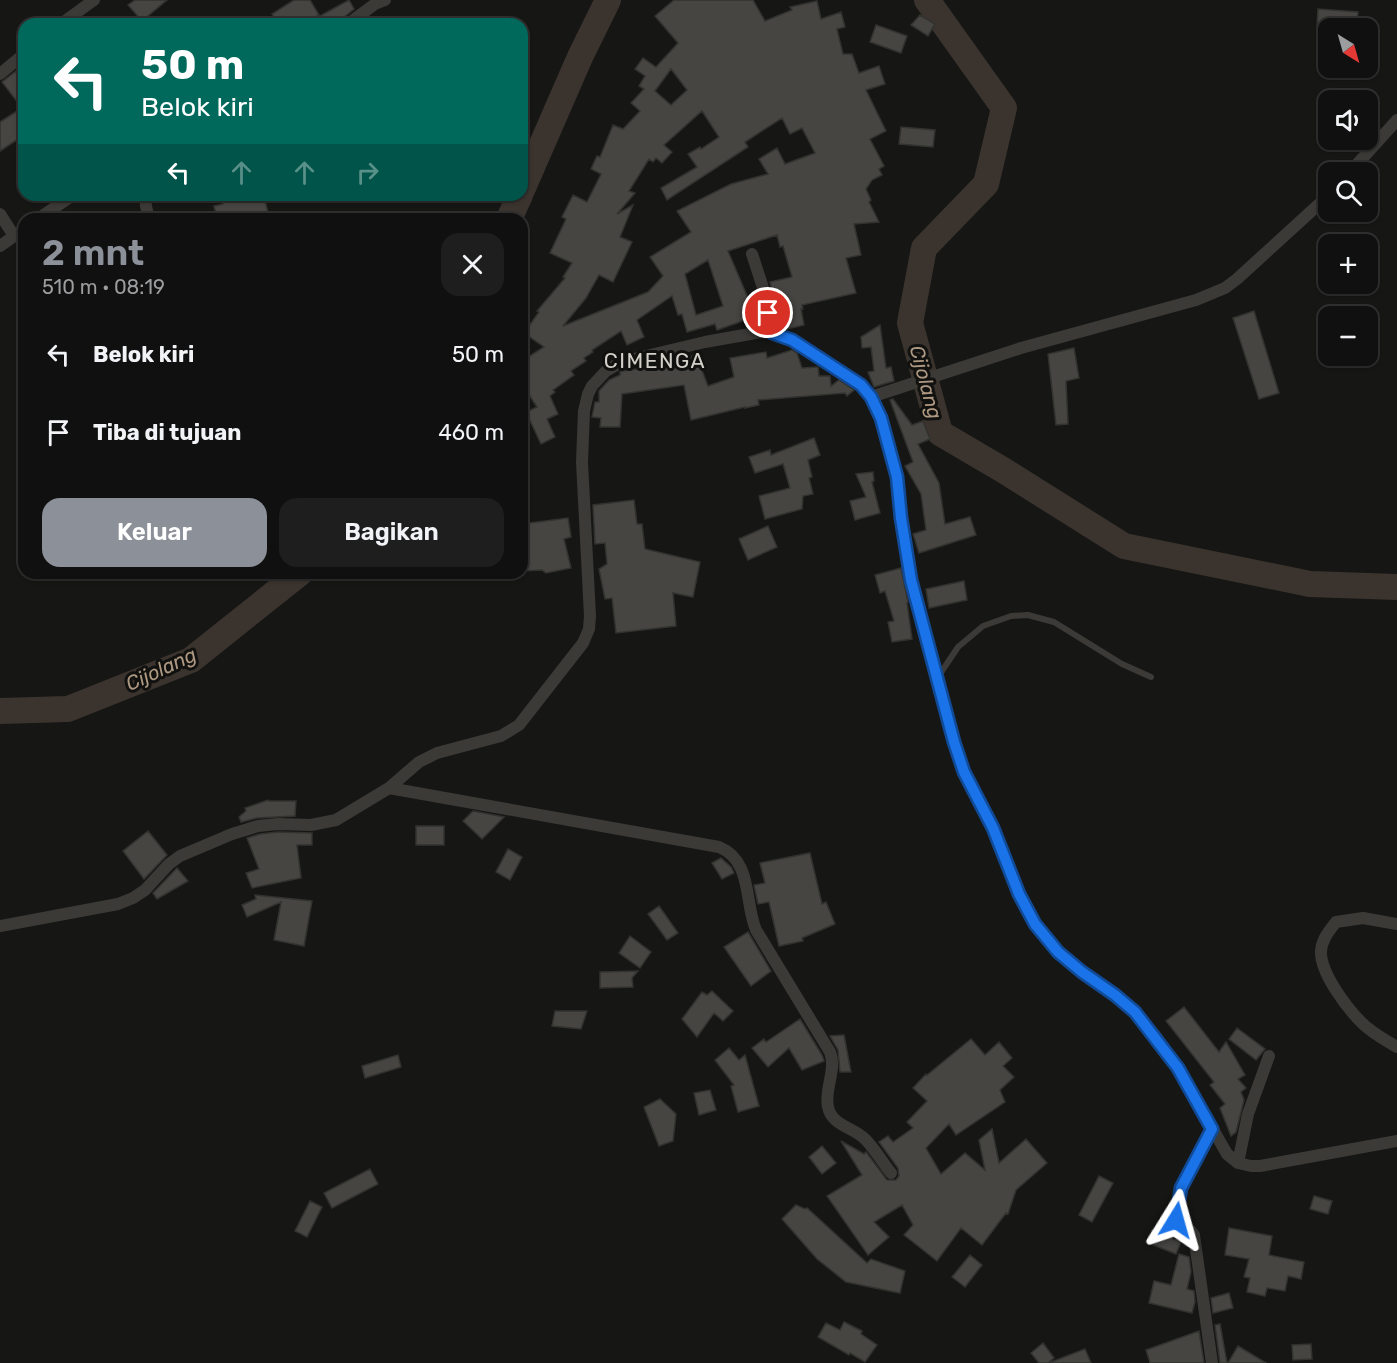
<!DOCTYPE html>
<html lang="id">
<head>
<meta charset="utf-8">
<style>
  :root { --surface:#101010; --page:#1e1e1e; --text:#f1f3f6; --muted:#9c9d9f; --line:#303030; --accent:#8c9099 }
  body { margin:0; font-family:Rubik,sans-serif; background:var(--page); color:var(--text); height:100vh; display:flex; flex-direction:column; font-size:22px; white-space:nowrap }
  * { box-sizing:border-box; margin:0 }
  p { font-size:20px; color:var(--muted) }
  .icon { flex:none; width:33px; height:33px; fill:none; stroke:currentColor; stroke-width:2; stroke-linecap:round; stroke-linejoin:round }
  .map { position:relative; flex:1; overflow:hidden }
  .details { position:absolute; left:18px; top:213px; width:510px; height:366px; display:flex; flex-direction:column; background:var(--surface); border-radius:18px; box-shadow:0 2px 4px #0004,0 0 0 2px var(--line) }
  .details>* { flex:none }
  .top-card { position:absolute; left:18px; top:18px; width:510px; height:183px; border-radius:18px; box-shadow:0 2px 4px #0004,0 0 0 2px var(--line); background:#00695c; color:#fff; overflow:hidden }
  .needle { width:39px; rotate:143deg }
  .buttons { position:absolute; left:1318px; top:18px; display:grid; gap:12px }
  .buttons a { display:grid; place-items:center; width:60px; height:60px; border-radius:12px; background:var(--surface); box-shadow:0 2px 4px #0004,0 0 0 2px var(--line); font-size:30px }
  .pin { position:absolute; display:grid; place-items:center; width:51px; height:51px; color:#fff; margin:-26px; border:3px solid #fff; border-radius:50%; box-shadow:0 2px 6px #0007 }
  .me { position:absolute; width:66px; margin:-33px; rotate:8deg; stroke-linejoin:round; filter:drop-shadow(0 0 4px #0008) }
  .turn { display:flex; align-items:center; gap:21px; height:126px; padding:0 24px; font-size:27px }
  .turn .icon { width:78px; height:78px; stroke-width:2.5 }
  .turn b { display:block; font-size:42px; line-height:51px }
  .lanes { display:flex; align-items:center; height:57px; padding:0 24px; background:#0003; justify-content:center; gap:30px; direction:ltr }
  .lanes .off { opacity:.35 }
  .round { display:grid; place-items:center; flex:none; width:63px; height:63px; border-radius:18px; background:var(--page) }
  .overview { display:flex; align-items:center; justify-content:space-between; height:102px; padding:0 24px }
  h1 { font-size:36px; font-weight:600; line-height:45px; color:var(--accent) }
  .action { display:flex; gap:12px; margin-top:auto; padding:12px 24px }
  .action a { flex:1; height:69px; border-radius:18px; background:var(--accent); color:#fff; font-size:24px; font-weight:600; line-height:69px; text-align:center }
  .action a+a { background:var(--page); color:var(--text) }
  ul { padding:0; list-style:none }
  li { display:flex; align-items:center; gap:18px; height:78px; padding:0 24px }
  li div { flex:1 }
  li b { display:block; font-size:22px }
  li em { font-style:normal }
  .map>svg:first-child { display:block }
  .lines { fill:none; stroke-linecap:round; stroke-linejoin:round }
  .river { stroke:#3b342e; stroke-width:26 }
  .building { fill:#464542; stroke:#32322f; stroke-width:1.5; fill-rule:evenodd }
  .service { stroke:#3b3a36; stroke-width:6 }
  .minor { stroke:#3b3a36; stroke-width:12 }
  .route-casing { stroke:#114b97; stroke-width:15 }
  .route { stroke:#1a73e8; stroke-width:10 }
  .labels { text-anchor:middle; stroke-width:6; stroke-linejoin:round; paint-order:stroke }
  .water-label { font-size:20px; font-style:italic; fill:#ad9882; stroke:#111110 }
  .quarter-label { font-size:21px; letter-spacing:1.5px; fill:#d2d0c8; stroke:#111110 }
</style>
</head>
<body>
<div class="map">
<svg width="1397" height="1363" viewBox="0 0 1397 1363">
  <rect width="100%" height="100%" fill="#161615"/>
  <g class="lines">
    <path class="river" d="M927,0L1004,108L986,184L924,248L910,323L940,433L1003,470L1124,546L1310,584L1397,587
      M522,190L580,57L608,0
      M509,219L520,195
      M0,711L68,709L191,660L300,573"/>
  </g>
  <path class="building" d="M135,0H167L142,21L128,5Z
    M294,0H310L319,15L304,24H278L272,14Z
    M349,0L354,9L343,18L340,24H325L320,16Z
    M674,0H753L765,21L792,10L790,7L817,1L821,19L841,12L845,27L837,29L843,54H852L859,73L879,66L885,84L866,90L886,131L870,139L884,166L879,169L882,175L872,180L866,189L871,200L869,202L879,222L854,224L861,255L846,258L856,293L802,305L803,309H801L804,325L787,329H784L781,314L778,315L770,282L792,277L783,246L780,247L777,235L728,251L748,298L757,295L760,315L717,330L715,324L687,332L682,314L678,315L672,296L637,320L644,337L627,345L621,331L592,350L593,352L584,358L586,361L571,371L574,375L553,390L555,392L550,396L558,414L547,419L555,437L541,444L526,412L537,407L522,384V361L544,347L524,333L539,312L537,311L565,278L563,277L572,263L550,253L566,219L562,217L573,195L587,202L601,174L591,169L597,156L600,157L613,125L623,129L640,111L631,103L644,89L639,86L645,76L635,69L643,58L656,67L678,43L655,16ZM671,69L687,90L671,105L655,91ZM702,111L719,137L701,149L700,147L688,154L697,167L661,188L667,200L748,147L745,142L782,118L790,134L802,128L815,153L785,164L777,148L759,159L768,174L731,184L677,211L691,232L650,257L663,276L648,292L563,326L586,298L599,275L613,282L632,242L620,237L633,205L617,214L635,193L629,191L649,159L653,162L656,158L662,163L672,152L664,145ZM708,260L723,306L696,315L685,274Z
    M1318,9L1358,12L1357,28L1317,27Z
    M920,15L935,24L928,36L911,25Z
    M876,25L907,36L901,53L870,42Z
    M16,71L19,75L24,71V135L0,151V122L22,108L2,82Z
    M901,127L935,130L933,147L899,144Z
    M221,195H239L241,202L264,196L268,213L245,219H217L214,206L223,204Z
    M1254,311L1279,393L1259,399L1233,318Z
    M880,325L886,368L891,367L894,381L874,387L868,372L874,371L871,347L862,348L861,337Z
    M1074,348L1079,378L1066,381L1068,424L1056,425L1048,354Z
    M792,350L797,353L802,368L818,367L819,376H830L831,386L839,380L854,390L847,396L845,393L758,400L759,405L745,408V407L691,420L684,385L622,394L620,427H600L601,418L592,417L595,402H599V391L609,380L620,375V372L622,371L644,368V365L696,355L708,386L734,377L730,358L766,352L767,358Z
    M893,399L912,425L923,421L930,439L918,444L939,483L945,524L970,517L976,535L919,553L913,534L926,530L921,494L905,466L913,462L890,400Z
    M814,438L820,455L808,460L812,477L809,478L813,494L803,496L802,509L765,519L759,496L790,488L783,464L755,473L749,457L770,450L771,455Z
    M873,472L874,481L872,482L880,513L855,520L850,501L866,497L856,474Z
    M634,500L637,524H642L645,549L700,562L693,597L673,593L676,626L616,633L612,598L605,599L599,569L607,564L605,543L595,544L593,505Z
    M568,518L571,537L564,539L571,568L546,573L542,570L522,571V524Z
    M768,526L777,547L748,560L739,539Z
    M901,568L908,602L907,603L912,639L892,642L888,622L894,621L885,591L880,593L875,575Z
    M964,581L967,600L929,608L926,589Z
    M268,800L269,801H296L295,816L257,818L241,822L239,817L246,811L245,808Z
    M473,811L504,817L482,839L463,821Z
    M416,826H444V845H416Z
    M148,831L167,855L144,879L123,851Z
    M278,832L312,833V845H297L301,878L252,888L246,873L259,869L247,838L260,834Z
    M508,849L522,857L510,880L496,872Z
    M810,853L822,904L826,902L835,924L802,938L803,941L779,946L769,902L758,904L754,885L765,883L760,863Z
    M721,858L731,867L734,873L722,879L712,863Z
    M177,868L188,881L157,899L153,893Z
    M255,895L312,901L304,946L274,940L281,902L247,917L242,905L256,899Z
    M659,906L678,933L667,940L648,914Z
    M748,932L771,971L751,986L724,947Z
    M630,936L651,952L640,968L619,953Z
    M638,971L632,978L633,987L600,988V972Z
    M712,991L733,1011L723,1021L714,1013L697,1037L682,1019L702,992L707,995Z
    M1184,1007L1219,1052L1226,1042L1245,1075L1238,1079L1246,1088L1241,1092L1244,1100L1236,1132L1231,1136L1220,1108L1225,1104L1210,1085L1214,1082L1166,1021Z
    M555,1011H587L581,1029L552,1026Z
    M800,1019L822,1055L824,1061L802,1070L789,1048L768,1067L752,1048L764,1039L766,1042Z
    M1237,1028L1265,1049L1256,1060L1229,1039Z
    M844,1035L851,1072H840L838,1050L830,1036Z
    M971,1039L985,1055L999,1042L1012,1058L1003,1066L1014,1077L1000,1090L1005,1102L956,1135L949,1124L926,1148L941,1174L965,1153L985,1170L979,1140L992,1129L999,1163L1026,1139L1047,1163L1016,1190L1008,1214L1006,1213L982,1245L961,1228L937,1261L904,1235L913,1225L902,1205L874,1222L889,1237L868,1255L827,1196L862,1175L841,1141L864,1154L866,1152L887,1180H896L899,1176L898,1168L879,1142L888,1136L893,1142L913,1128L907,1122L927,1101L913,1088L926,1074L927,1075Z
    M729,1048L739,1060L745,1055L759,1106L738,1112L731,1086L734,1085L715,1060Z
    M398,1055L401,1067L365,1078L362,1066Z
    M710,1090L716,1110L699,1115L694,1093Z
    M660,1099L676,1114L673,1141L659,1146L644,1107Z
    M822,1146L836,1163L822,1174L809,1157Z
    M370,1169L378,1184L332,1208L324,1193Z
    M1099,1176L1113,1183L1092,1222L1079,1215Z
    M1314,1196L1332,1201L1328,1214L1310,1209Z
    M310,1201L322,1207L307,1237L295,1231Z
    M796,1205L805,1209L807,1208L867,1263L871,1259L905,1271L900,1293L846,1282L817,1259L782,1219Z
    M1229,1228L1272,1236L1269,1255L1304,1262L1301,1279L1288,1276L1285,1291L1267,1288L1265,1296L1247,1292L1250,1278L1244,1277L1249,1259L1225,1255Z
    M1152,1230L1181,1242L1176,1254L1146,1242Z
    M1179,1254L1189,1257L1191,1272L1187,1289L1194,1291L1195,1302L1192,1313L1149,1303L1154,1281L1171,1285Z
    M970,1255L982,1265L965,1287L952,1277Z
    M1229,1293L1233,1308L1213,1313L1211,1298Z
    M844,1322L862,1331L861,1334L877,1345L865,1362L850,1353L849,1355L818,1337L826,1323L840,1330Z
    M1220,1324L1227,1363H1220L1215,1325Z
    M1199,1331L1204,1363H1150L1146,1350Z
    M1043,1343L1054,1358L1048,1363H1039L1031,1353Z
    M1311,1344L1312,1359L1293,1360L1292,1345Z
    M1238,1346L1266,1363H1228Z
    M1085,1349L1091,1363H1051V1362Z"/>
  <g class="lines">
    <path class="service" d="M938,677L958,647L983,626L1011,616L1028,615L1054,622L1122,664L1151,677"/>
    <path class="minor" d="M61,24L94,0
      M348,24L375,4L385,0
      M0,74L24,54
      M1350,172L1397,120
      M145,195L146,206L149,219
      M0,214L14,236
      M38,219L73,195
      M0,246L24,229
      M752,254L765,294L772,333
      M871,397L1021,348L1196,300L1225,288L1237,279L1329,195
      M389,788L719,847C753,861 744,902 756,930L830,1052C837,1070 824,1089 828,1107C832,1126 853,1127 865,1139C875,1149 882,1162 891,1173
      M1397,924L1363,918L1336,922C1329,931 1322,939 1321,951C1320,973 1347,1008 1362,1023C1372,1033 1385,1040 1397,1047
      M0,926L118,904L133,898L145,890L169,864L180,856L232,834L258,826L278,824L311,825L336,820L389,788L419,762L437,753L501,736L519,725L583,643L589,629L590,616L582,462L584,411L588,394L592,386L606,371L621,362L705,342L761,332L772,333L792,340L861,385L871,397L881,418L894,461L911,580L954,742L964,772L993,828L1019,894L1035,924L1058,952L1082,972L1115,995L1135,1012L1157,1038L1178,1068L1227,1154L1238,1163L1251,1166H1260L1397,1141
      M1238,1163L1248,1114L1269,1056
      M1212,1363L1194,1235L1191,1231L1179,1225C1174,1214 1179,1195 1183,1184L1212,1129"/>
  </g>
  <g class="lines">
    <defs>
      <path id="route" d="M768,313L772,333L792,340L861,385L871,397L881,418L897,477L901,518L911,580L954,742L964,772L993,828L1019,894L1035,924L1058,952L1082,972L1115,995L1135,1012L1178,1068L1212,1129L1181,1188L1176,1220"/>
    </defs>
    <use href="#route" class="route-casing"/>
    <use href="#route" class="route"/>
  </g>
  <g class="labels">
    <g class="water-label">
      <text transform="translate(926 382) rotate(75)" y="7">Cijolang</text>
      <text transform="translate(161 669) rotate(-25)" y="7">Cijolang</text>
    </g>
    <g class="quarter-label">
      <text x="655" y="368">CIMENGA</text>
    </g>
  </g>
</svg>
<div class="buttons">
<a><svg class="needle" viewBox="-14 -14 28 28"><path d="M0-13l5 13h-10z" fill="#e53935"/><path d="M0 13l5-13h-10z" fill="#9c9d9f"/></svg></a>
<a><svg class="icon" aria-label="sound" viewBox="0 0 24 24"><path d="M4 9h4l5-4v14l-5-4H4zM17 9q2 3 0 6"/></svg></a>
<a><svg class="icon" aria-label="search" viewBox="0 0 24 24"><circle cx="10" cy="10" r="6"/><path d="M15 15l6 6"/></svg></a>
<a>+</a>
<a>−</a>
</div>
<div class="pin" style="left:768px;top:313px;background:#d93025"><svg class="icon" aria-label="arrive" viewBox="0 0 24 24"><path d="M6 21V4h12l-3 4 3 4H6"/></svg></div>
<svg class="me" style="left:1176px;top:1220px" viewBox="-20 -20 40 40"><path d="M0-17L14 15 0 8-14 15z" fill="#1a73e8" stroke="#fff" stroke-width="4"/></svg>
<div class="top-card">
<div class="turn"><svg class="icon" aria-label="left" viewBox="0 0 24 24"><path d="M17 20v-9H6M10 6l-5 5 5 5"/></svg><div><b>50 m</b>Belok kiri</div></div>
<div class="lanes"><svg class="icon" aria-label="left" viewBox="0 0 24 24"><path d="M17 20v-9H6M10 6l-5 5 5 5"/></svg><svg class="icon off" aria-label="ahead" viewBox="0 0 24 24"><path d="M12 20V5M6 11l6-6 6 6"/></svg><svg class="icon off" aria-label="ahead" viewBox="0 0 24 24"><path d="M12 20V5M6 11l6-6 6 6"/></svg><svg class="icon off" aria-label="right" viewBox="0 0 24 24"><path d="M7 20v-9h11M14 6l5 5-5 5"/></svg></div>
</div>
<section class="details">
<div class="overview"><div><h1>2 mnt</h1><p>510 m · 08:19</p></div><a class="round"><svg class="icon" aria-label="close" viewBox="0 0 24 24"><path d="M6 6l12 12M18 6L6 18"/></svg></a></div>
<ul>
<li><svg class="icon" aria-label="left" viewBox="0 0 24 24"><path d="M17 20v-9H6M10 6l-5 5 5 5"/></svg><div><b>Belok kiri</b></div><em>50 m</em></li>
<li><svg class="icon" aria-label="arrive" viewBox="0 0 24 24"><path d="M6 21V4h12l-3 4 3 4H6"/></svg><div><b>Tiba di tujuan</b></div><em>460 m</em></li>
</ul>
<div class="action"><a>Keluar</a><a>Bagikan</a></div>
</section>
</div>
</body>
</html>
